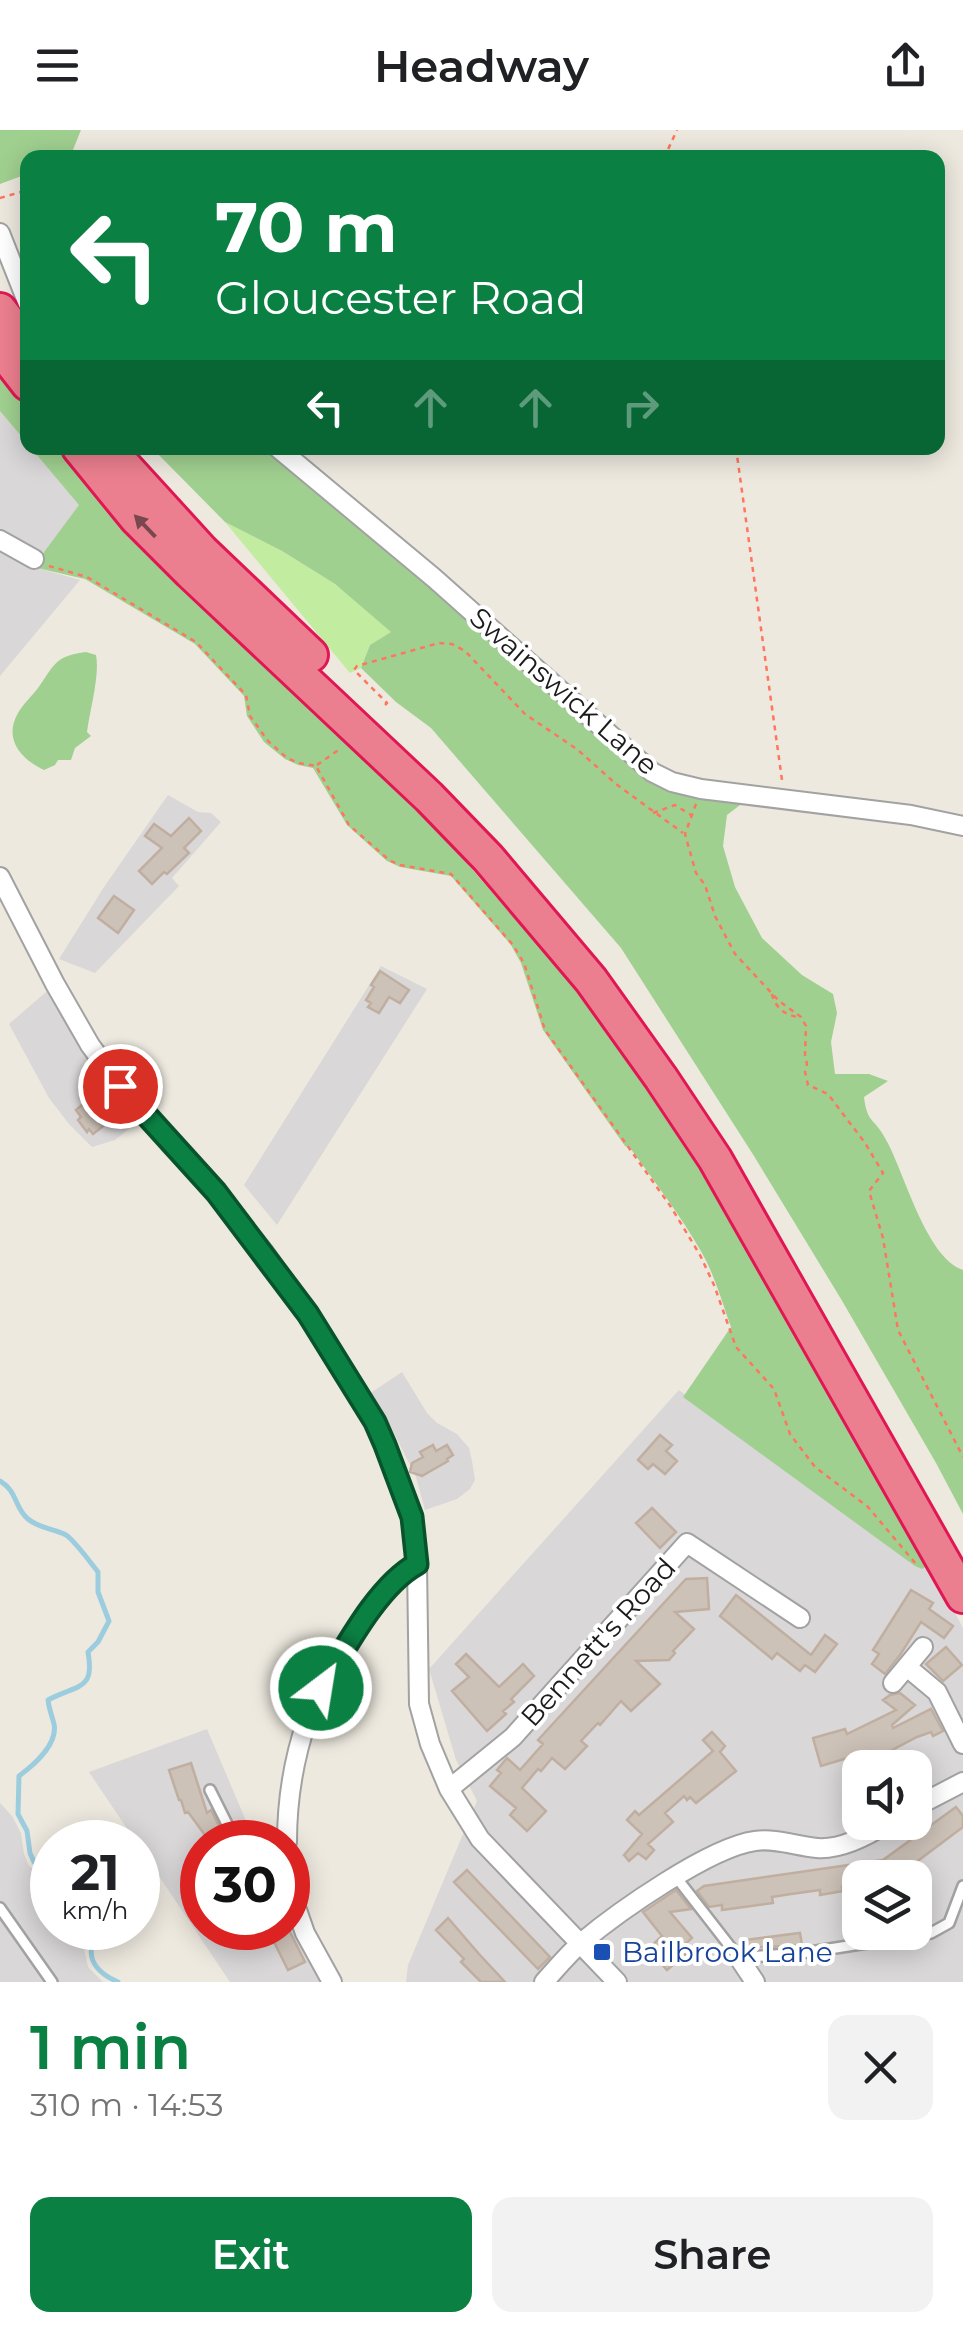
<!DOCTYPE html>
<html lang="en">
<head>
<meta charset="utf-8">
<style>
  :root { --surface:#fff; --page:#f2f2f2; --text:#202124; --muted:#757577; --accent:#0b8043 }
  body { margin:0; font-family:Montserrat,sans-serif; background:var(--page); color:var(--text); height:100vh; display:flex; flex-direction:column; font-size:38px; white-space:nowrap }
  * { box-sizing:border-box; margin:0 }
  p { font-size:32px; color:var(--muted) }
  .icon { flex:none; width:55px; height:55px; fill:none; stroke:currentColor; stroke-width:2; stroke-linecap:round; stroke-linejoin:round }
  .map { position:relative; height:1852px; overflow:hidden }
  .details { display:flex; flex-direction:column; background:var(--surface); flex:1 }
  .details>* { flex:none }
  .top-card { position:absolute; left:20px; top:20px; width:925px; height:305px; border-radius:20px; box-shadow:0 5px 25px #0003; background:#0b8043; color:#fff; overflow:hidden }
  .tools { position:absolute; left:842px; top:1620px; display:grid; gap:20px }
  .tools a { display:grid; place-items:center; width:90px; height:90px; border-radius:20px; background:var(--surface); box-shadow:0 5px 25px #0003; font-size:50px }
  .speed { position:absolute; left:30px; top:1690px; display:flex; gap:20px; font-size:50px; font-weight:700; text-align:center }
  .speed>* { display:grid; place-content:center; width:130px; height:130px; border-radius:50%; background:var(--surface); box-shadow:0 5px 25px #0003; line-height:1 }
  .speed small { font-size:25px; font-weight:400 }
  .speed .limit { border:15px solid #d22; background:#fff; color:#111 }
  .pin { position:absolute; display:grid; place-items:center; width:85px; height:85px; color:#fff; margin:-42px; border:5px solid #fff; border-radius:50%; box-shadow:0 2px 10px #0007 }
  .me { position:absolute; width:110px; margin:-55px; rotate:31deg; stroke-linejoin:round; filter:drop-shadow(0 0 8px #0008) }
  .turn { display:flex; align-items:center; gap:35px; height:210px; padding:0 30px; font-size:45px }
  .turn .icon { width:130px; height:130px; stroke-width:2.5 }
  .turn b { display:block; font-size:70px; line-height:85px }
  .lanes { display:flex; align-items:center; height:95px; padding:0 30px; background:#0003; justify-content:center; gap:50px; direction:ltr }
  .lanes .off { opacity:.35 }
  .round { display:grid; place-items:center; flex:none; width:105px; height:105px; border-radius:20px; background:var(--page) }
  .head { display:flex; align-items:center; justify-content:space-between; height:170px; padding:0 30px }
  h1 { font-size:60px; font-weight:600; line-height:75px; color:var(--accent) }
  .primary-button { display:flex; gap:20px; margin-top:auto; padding:20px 30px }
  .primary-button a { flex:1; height:115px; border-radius:20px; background:var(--accent); color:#fff; font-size:40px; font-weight:600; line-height:115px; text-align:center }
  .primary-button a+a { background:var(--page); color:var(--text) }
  header { display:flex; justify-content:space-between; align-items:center; height:130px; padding:0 30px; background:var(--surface); font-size:45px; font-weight:600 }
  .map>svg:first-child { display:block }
  .residential { fill:#d9d7d7; fill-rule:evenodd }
  .grass { fill:#c2eca0 }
  .forest { fill:#a0d090 }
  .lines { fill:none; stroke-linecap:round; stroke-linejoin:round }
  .stream { stroke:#9bcddf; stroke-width:5 }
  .building { fill:#cdc2b8; stroke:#c0afa0; stroke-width:2.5 }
  .lane-casing { stroke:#a2a2a2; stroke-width:14 }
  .street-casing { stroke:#a2a2a2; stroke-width:22 }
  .highway-casing { stroke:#e01754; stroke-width:38 }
  .path { stroke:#ff755e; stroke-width:2.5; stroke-dasharray:5 5; stroke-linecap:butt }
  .lane { stroke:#fff; stroke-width:9 }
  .street { stroke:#fff; stroke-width:18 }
  .highway { stroke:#ec7f8f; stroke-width:32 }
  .oneway { fill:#79484f }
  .route-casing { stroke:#07532c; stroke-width:25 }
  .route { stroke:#0b8043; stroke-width:18 }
  .transit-dot { fill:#1a4fb4; stroke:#fff; stroke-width:4 }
  .labels { text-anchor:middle; stroke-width:8; stroke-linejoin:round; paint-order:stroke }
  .street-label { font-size:28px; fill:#1b1b1b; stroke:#fff }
  .transit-label { font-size:28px; fill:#164399; stroke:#fff; text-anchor:start }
</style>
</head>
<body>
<header><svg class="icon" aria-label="menu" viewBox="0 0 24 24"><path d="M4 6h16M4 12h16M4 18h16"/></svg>Headway<svg class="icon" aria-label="share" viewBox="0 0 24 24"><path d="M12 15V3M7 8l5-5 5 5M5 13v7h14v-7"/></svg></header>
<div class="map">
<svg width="963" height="1852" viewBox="0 0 963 1852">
  <rect width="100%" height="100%" fill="#ede9df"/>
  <path class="residential" d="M0,281L27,313L28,318H31L80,375L34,437L80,450L0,546Z
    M168,665L198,682L211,683L221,692L172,748L179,756L95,843L59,829L104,757Z
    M381,836L427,859L277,1095L244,1055Z
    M53,856L84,922L140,990L115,1010L92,1017L69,994L49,968L9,894Z
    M402,1242L427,1283L437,1293L457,1304L469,1318L472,1331L475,1350L470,1359L457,1369L425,1380L416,1347L390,1295L369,1264Z
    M679,1260L935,1445L963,1498V1852H406L408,1835L477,1671L456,1630L429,1539ZM860,1638H915V1692H860ZM860,1748H915V1802H860Z
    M207,1599L255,1712H202V1798H288V1787L322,1852H230L89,1642Z
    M0,1673L12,1686L21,1703L24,1724L29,1736L52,1754V1798H122L115,1806L99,1802L88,1807L84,1819L88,1837L103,1852H0Z"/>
  <path class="grass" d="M225,392L282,421L335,454L392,502L370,515L361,538L350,543Z"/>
  <path class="forest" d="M0,0H81L70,27L28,28L27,44L0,54Z
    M0,232L27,269V313L0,281Z
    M31,318H66L434,695L568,850L575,849L709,1044L705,1047L767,1151L929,1435L922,1439L915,1436L683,1267L731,1197C722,1172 715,1146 702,1123C681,1086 655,1052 630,1018L625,1016L543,900L521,833L511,815L451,746L400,737L387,731L347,695L313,638L298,635L285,629L264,612L247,586L244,566L195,514L85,449L33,437L79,375Z
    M152,318H271L348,379L471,493L626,630L732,665L740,675L727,685L723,716L735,757L762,808L802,845L833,864L837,883L831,912L835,944H869L888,951L864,967C867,993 874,988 885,1008C904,1040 925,1127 963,1140V1384L936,1333L841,1169L754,1026L621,818L431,598L396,572L361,538L370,515L391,502L335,454L282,421L225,392Z
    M86,522L96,525C100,545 90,579 87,602L91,606L75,618L71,630H58L55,635L44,640C21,629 3,609 18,583C23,574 32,566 38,558C55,534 55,526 86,522Z"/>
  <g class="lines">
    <path class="stream" d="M0,1351C18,1362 14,1377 28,1389C40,1399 53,1398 66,1405C75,1411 90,1432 98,1442V1462L109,1491L98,1512L88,1522C95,1561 78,1554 48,1570C49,1579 52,1586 54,1594C58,1614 34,1635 19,1646L18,1684L27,1701L30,1723L34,1732L52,1746
      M118,1852C100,1844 86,1832 93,1811L99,1808L110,1812L118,1811L129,1798"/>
  </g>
  <path class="building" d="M189,688L201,701L184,718L189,723L167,744L164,742L152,754L139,741L162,718L145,706L154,694L171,706Z
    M114,766L134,780L118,803L98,788Z
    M380,841L409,860L400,873L389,867L379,883L368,877L371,873L366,870L374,857L371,855Z
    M88,970L107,993L93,1004L89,999L87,1002L78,990L81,987L76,980Z
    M660,1305L672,1315L666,1321L677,1331L665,1344L653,1334L648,1339L638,1330Z
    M433,1315L436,1321L447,1315L453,1325L447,1329L448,1331L422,1346L410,1342L412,1333L423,1327L420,1322Z
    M652,1378L676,1402L660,1418L636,1393Z
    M707,1448L709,1479L675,1482L694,1499L673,1521L675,1523L669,1530L636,1531L660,1554L631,1581L621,1571L600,1595L598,1593L581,1611L587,1616L565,1639L552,1628L541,1641L538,1639L522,1658L546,1681L527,1701L510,1685L516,1678L490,1656L501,1643L497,1640L507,1628L520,1640L543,1614L538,1610L686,1449Z
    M911,1460L933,1473L929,1479L953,1496L944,1508L921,1492L900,1525L885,1544L872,1534L879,1524L873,1520Z
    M736,1465L811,1525L825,1505L837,1514L815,1542L805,1535L800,1541L777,1523L772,1529L720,1486Z
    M946,1517L962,1535L943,1551L926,1534Z
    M466,1524L499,1557L523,1534L534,1546L511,1569L514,1572L503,1581L506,1584L487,1601L452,1561L469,1547L456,1534Z
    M900,1563L915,1575L892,1595L893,1598L931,1579L943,1601L933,1606L931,1602L917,1607L875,1629L871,1621L821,1636L813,1608L845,1599L847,1604L896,1580L883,1570L890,1565Z
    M712,1602L725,1616L720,1622L736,1641L696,1673L690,1667L687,1670L684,1666L665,1683L673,1692L648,1714L654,1720L646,1729L638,1723L629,1731L624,1725L642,1704L627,1690L635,1681L639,1685L713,1621L703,1610Z
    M191,1633L207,1683L211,1680L227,1712H214L208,1703L205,1705L188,1682L185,1683L181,1670H179L169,1640Z
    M956,1677L963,1686V1697L895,1748H860V1754L842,1757L843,1761L820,1765V1760L791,1764L772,1767L773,1773L722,1780V1775L709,1777L697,1761L704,1756L883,1730Z
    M467,1740L550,1827L538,1839L454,1752Z
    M676,1760L691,1779L670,1782L692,1808L681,1818L686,1824L667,1840L648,1819L662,1806L643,1782Z
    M448,1788L479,1824L505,1852H481L461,1832L464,1829L436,1800Z
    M260,1798H290V1802L305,1832L288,1840L273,1810L268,1813Z
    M800,1803L802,1815L746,1818L745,1810Z"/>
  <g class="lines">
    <defs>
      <path id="lane" d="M210,1660L236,1712
        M676,1747L739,1828L810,1822L931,1803L949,1793L963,1756
        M0,1778L52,1852"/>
      <path id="street" d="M0,103L28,174
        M278,318L434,448L652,642L672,652L701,659L911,685L963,696
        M0,410L34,429
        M0,747L55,854L90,915L120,956L216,1062L263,1121L308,1184L375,1292L395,1338L412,1387L417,1434L419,1574L430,1614L449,1659L480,1709L617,1852
        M907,1537L937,1562L963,1614
        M893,1553L923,1517
        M449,1659L513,1607L687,1413L800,1488
        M915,1677L963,1652
        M287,1712C287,1672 294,1628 307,1590C319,1553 345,1515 369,1483C385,1463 394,1447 417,1434
        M288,1727L291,1763L305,1803L332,1852
        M739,1828L755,1852
        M544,1852C556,1839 568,1824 582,1812C618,1782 710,1717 755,1711C776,1708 796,1716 817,1718C841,1720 869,1705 889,1692"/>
      <path id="highway" d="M0,180L28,216
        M0,218L28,254
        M79,318L136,388L190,442L429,667L488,728L591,850L661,948L715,1029L963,1466
        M108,318L202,421L311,525"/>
    </defs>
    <use href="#lane" class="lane-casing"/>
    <use href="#street" class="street-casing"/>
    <use href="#highway" class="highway-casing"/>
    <path class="path" d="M664,28L677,0
      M0,68L28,60
      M736,318L782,650
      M49,436L87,447L196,512L246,565L250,586L268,611L287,628L299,633L316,636L349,695L389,730L400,735L451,744L513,815L524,833L545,900L671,1077L700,1125L714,1155L736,1217L774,1259L790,1304L815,1337L868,1377L916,1434
      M385,575L387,573L354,540L357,536L439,513L452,514L465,521L525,584L578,620L616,654L683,703
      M317,635L340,619
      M696,674L685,704L696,743L705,755L715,786L735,824L779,871L801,887L806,896L805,925L807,934L805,942L808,955L828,964L865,1013L883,1043L869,1061L883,1108L898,1200L963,1327
      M653,683L675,675L691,685
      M772,864C775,878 787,887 801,887"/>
    <use href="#lane" class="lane"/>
    <use href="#street" class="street"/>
    <use href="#highway" class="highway"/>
  </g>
  <defs><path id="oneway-solid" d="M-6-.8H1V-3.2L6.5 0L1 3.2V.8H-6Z" transform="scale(2.5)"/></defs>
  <use class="oneway" href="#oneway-solid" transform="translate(145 396) rotate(-134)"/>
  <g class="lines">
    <defs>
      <path id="route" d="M120,956L216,1062L308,1184L375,1292L385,1315L412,1387L417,1434C377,1456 345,1519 321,1558"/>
    </defs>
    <use href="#route" class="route-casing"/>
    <use href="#route" class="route"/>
  </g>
  <rect class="transit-dot" x="592" y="1812" width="20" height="20" rx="5"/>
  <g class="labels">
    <g class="street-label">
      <text transform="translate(564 561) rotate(41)" y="10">Swainswick Lane</text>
      <text transform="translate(598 1512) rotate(-48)" y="10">Bennett's Road</text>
    </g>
    <g class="transit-label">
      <text x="622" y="1832">Bailbrook Lane</text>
    </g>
  </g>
</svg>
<div class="tools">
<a><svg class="icon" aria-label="sound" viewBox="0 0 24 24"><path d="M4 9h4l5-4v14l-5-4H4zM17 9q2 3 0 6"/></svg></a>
<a><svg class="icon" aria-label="layers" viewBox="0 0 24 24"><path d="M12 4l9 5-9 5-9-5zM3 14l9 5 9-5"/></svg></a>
</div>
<div class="speed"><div>21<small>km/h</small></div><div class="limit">30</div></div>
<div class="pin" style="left:120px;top:956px;background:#d93025"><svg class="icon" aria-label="arrive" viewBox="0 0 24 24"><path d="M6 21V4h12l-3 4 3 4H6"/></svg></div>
<svg class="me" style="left:321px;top:1558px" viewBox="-20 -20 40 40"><circle r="17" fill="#0b8043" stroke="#fff" stroke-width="3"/><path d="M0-11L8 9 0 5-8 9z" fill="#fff"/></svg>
<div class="top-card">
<div class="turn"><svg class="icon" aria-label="left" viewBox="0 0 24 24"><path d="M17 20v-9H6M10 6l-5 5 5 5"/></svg><div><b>70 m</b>Gloucester Road</div></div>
<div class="lanes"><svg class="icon" aria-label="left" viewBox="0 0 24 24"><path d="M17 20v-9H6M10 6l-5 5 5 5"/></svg><svg class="icon off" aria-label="ahead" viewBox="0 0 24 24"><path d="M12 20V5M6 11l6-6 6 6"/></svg><svg class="icon off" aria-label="ahead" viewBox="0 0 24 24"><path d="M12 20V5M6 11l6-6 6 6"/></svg><svg class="icon off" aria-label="right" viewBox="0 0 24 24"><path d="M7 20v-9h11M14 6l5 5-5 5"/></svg></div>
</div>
</div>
<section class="details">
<div class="head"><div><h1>1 min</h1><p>310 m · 14:53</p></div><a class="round"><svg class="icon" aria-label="close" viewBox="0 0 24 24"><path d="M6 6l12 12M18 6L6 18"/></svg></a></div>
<div class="primary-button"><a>Exit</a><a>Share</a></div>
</section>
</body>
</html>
